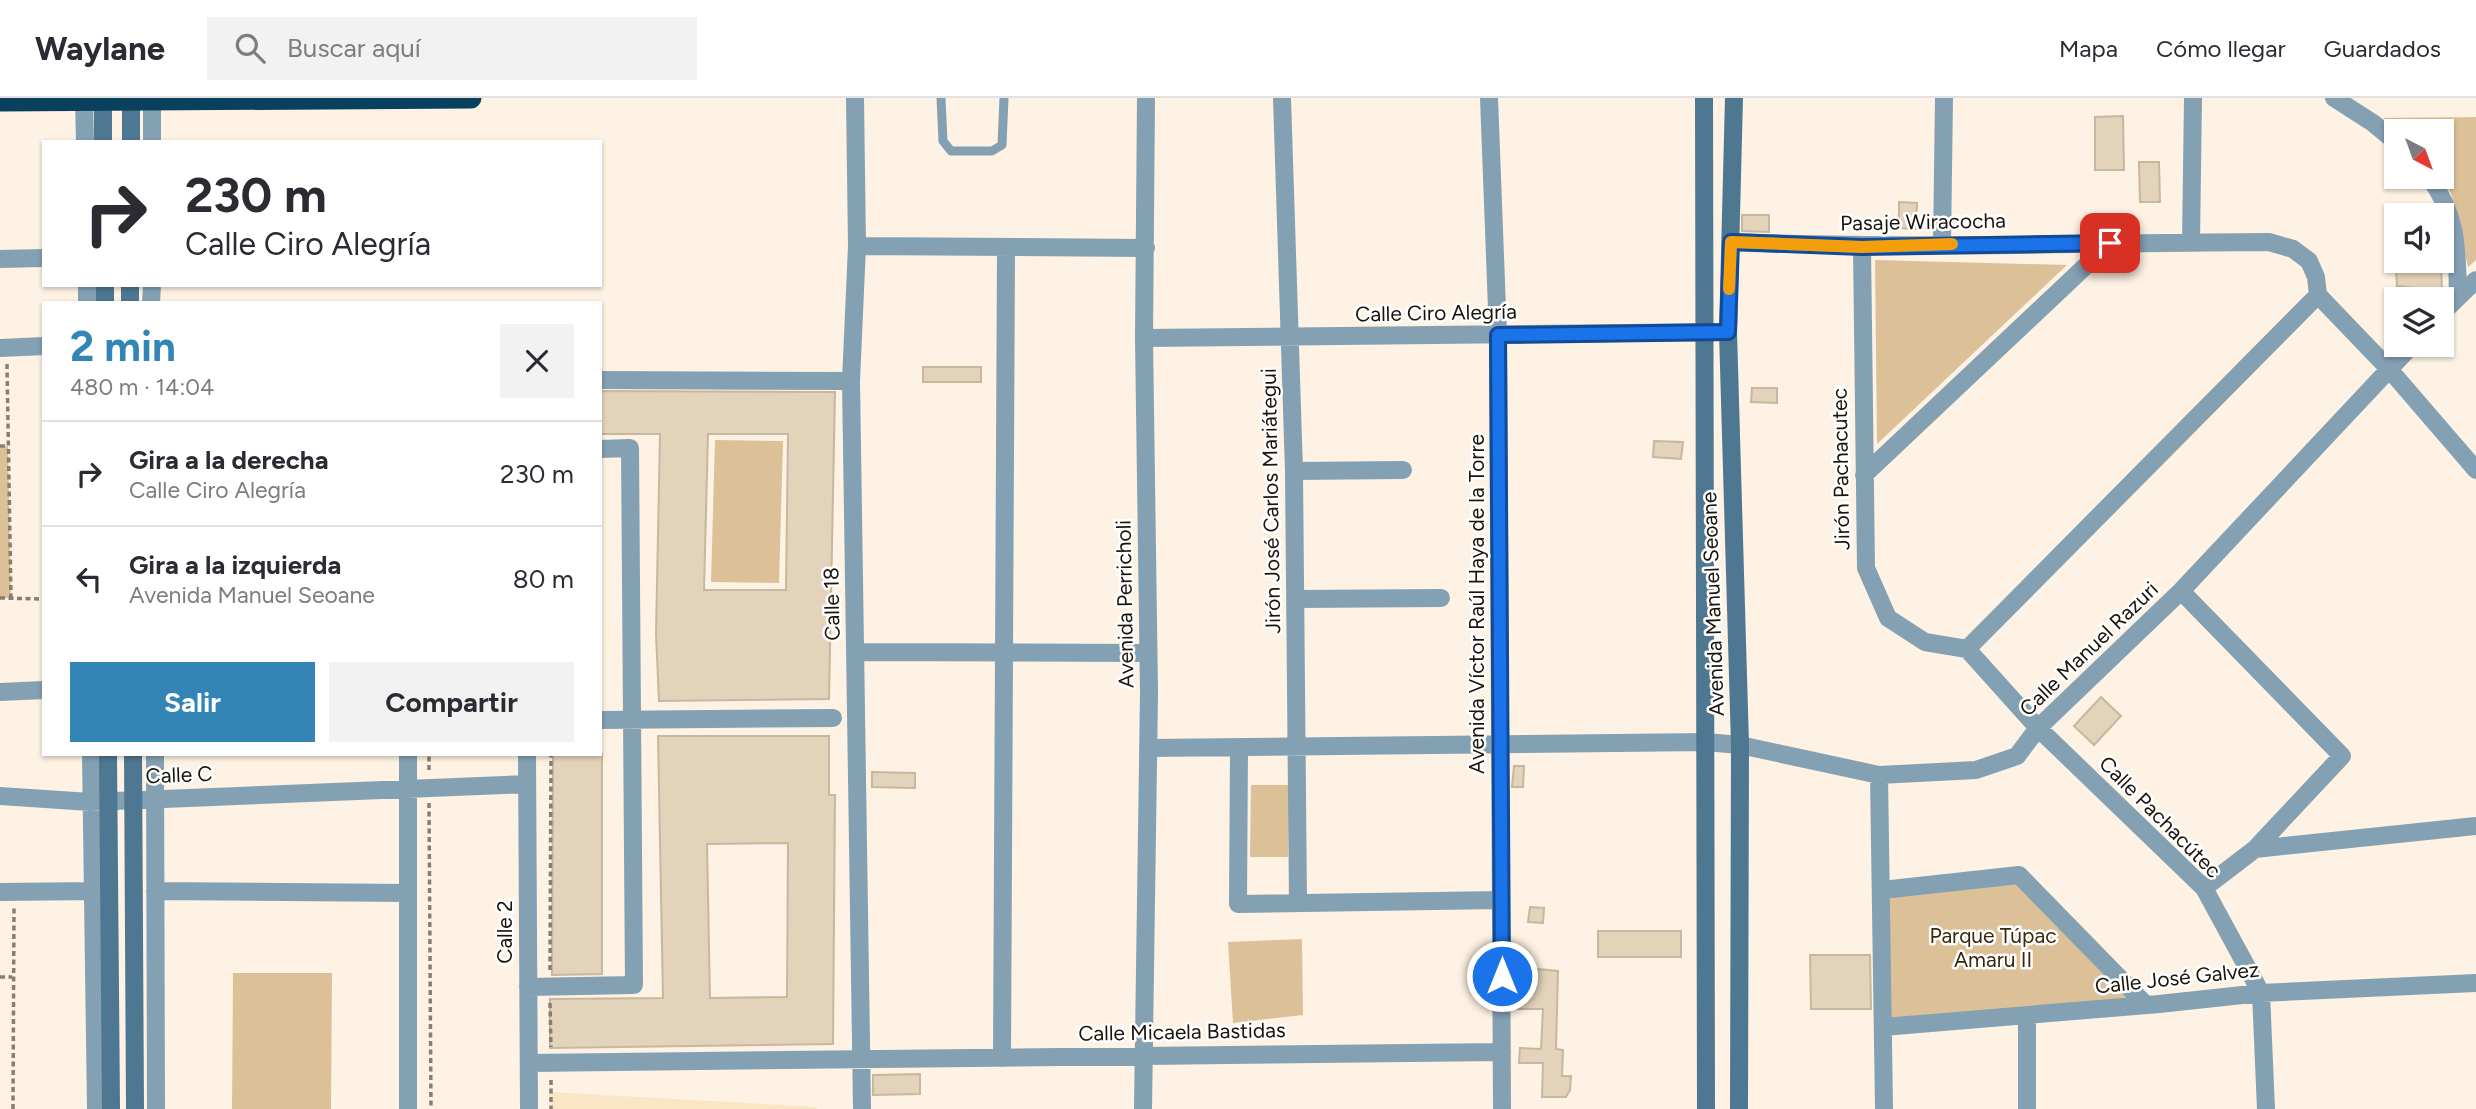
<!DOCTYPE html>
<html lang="es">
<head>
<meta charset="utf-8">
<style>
  :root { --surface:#fff; --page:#f2f2f3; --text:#2b2b33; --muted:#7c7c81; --line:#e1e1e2; --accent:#3385b6 }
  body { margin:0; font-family:Figtree,sans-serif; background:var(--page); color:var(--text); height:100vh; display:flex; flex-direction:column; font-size:26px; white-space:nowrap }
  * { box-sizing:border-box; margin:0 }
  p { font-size:23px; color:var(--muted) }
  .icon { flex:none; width:38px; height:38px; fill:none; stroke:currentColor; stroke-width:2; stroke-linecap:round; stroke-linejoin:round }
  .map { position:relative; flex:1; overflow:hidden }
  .sheet { position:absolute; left:42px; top:203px; width:560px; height:455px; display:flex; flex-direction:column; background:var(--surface); border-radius:0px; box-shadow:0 2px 5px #0004 }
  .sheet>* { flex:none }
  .top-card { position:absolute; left:42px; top:42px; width:560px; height:147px; border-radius:0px; box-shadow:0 2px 5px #0004; background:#fff; color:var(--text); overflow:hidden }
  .needle { width:46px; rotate:139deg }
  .tools { position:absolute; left:2384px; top:21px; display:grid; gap:14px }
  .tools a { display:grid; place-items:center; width:70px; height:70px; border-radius:0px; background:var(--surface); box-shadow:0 2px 5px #0004; font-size:35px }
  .pin { position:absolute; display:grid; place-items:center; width:60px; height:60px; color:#fff; margin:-30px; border-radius:14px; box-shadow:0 4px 10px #0006 }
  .me { position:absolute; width:77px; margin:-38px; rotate:0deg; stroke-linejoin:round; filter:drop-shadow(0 0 5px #0008) }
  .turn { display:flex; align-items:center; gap:24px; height:147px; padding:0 28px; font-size:32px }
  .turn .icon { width:91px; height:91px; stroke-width:2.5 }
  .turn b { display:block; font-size:49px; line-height:60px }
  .round { display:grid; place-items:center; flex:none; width:74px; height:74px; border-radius:0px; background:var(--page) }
  .overview { display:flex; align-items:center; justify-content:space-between; height:119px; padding:0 28px }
  h1 { font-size:42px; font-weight:700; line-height:52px; color:var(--accent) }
  .action { display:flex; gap:14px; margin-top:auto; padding:14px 28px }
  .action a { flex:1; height:80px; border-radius:0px; background:var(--accent); color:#fff; font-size:28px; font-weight:700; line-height:80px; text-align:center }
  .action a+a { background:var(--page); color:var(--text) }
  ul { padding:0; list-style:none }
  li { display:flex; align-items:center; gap:21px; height:105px; padding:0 28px; border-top:2px solid var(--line) }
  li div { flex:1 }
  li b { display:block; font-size:26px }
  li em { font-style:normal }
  header { display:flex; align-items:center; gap:42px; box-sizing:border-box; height:98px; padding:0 35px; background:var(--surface); border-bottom:2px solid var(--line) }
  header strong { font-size:33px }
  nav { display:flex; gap:38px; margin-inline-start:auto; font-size:24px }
  .search { width:490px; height:63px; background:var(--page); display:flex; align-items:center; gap:18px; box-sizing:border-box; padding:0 24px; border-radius:0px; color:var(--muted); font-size:26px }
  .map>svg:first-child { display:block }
  .built { fill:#fae5c5 }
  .green { fill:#dcc198 }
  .building { fill:#e4d3bb; stroke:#c7b79f; stroke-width:2; fill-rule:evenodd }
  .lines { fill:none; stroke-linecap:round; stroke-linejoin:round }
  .path { stroke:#867e72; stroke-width:3.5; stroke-dasharray:5 3.5; stroke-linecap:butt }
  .lane { stroke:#84a0b3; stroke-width:9 }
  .street { stroke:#84a0b3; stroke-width:18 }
  .secondary { stroke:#4e7792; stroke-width:18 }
  .highway { stroke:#09405d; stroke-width:21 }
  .route-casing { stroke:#114b97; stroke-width:18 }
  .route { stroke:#1a73e8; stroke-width:12 }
  .slow { stroke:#f59e0b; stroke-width:12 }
  .labels { text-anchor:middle; stroke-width:5; stroke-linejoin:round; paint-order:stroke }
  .street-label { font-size:21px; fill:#1a140b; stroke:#fff }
  .park-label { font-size:21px; fill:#39290c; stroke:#fff }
</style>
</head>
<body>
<header>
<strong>Waylane</strong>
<div class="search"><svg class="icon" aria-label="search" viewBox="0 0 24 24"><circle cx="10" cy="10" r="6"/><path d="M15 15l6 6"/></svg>Buscar aquí</div>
<nav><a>Mapa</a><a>Cómo llegar</a><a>Guardados</a></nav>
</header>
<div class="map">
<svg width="2476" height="1011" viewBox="0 0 2476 1011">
  <rect width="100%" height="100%" fill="#fdf2e3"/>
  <path class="built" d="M549,994L817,1009V1011H552Z"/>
  <path class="green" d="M2476,19V162L2468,169L2451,95L2440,79L2441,33H2397L2383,20Z
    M1875,162L2067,167L1877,346Z
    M715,342L783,343L779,485L711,484Z
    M0,348H8L11,500H0Z
    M1251,687H1289L1288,759H1250Z
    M2019,777L2146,907L1885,927L1884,798Z
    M1302,841L1303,917L1233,925L1228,844Z
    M233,875H332L331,1011H232Z"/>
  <path class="building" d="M2123,18L2124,72H2095V19Z
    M2139,64H2159L2160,104H2140Z
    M1899,104L1917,105L1916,131L1899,130Z
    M1742,117H1769V134L1742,133Z
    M2441,165L2442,193L2397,188L2396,172Z
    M923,269H981V284H923Z
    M1752,290H1777V305L1751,304Z
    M600,293L835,294L829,601L659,603L656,536L660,336H600ZM708,336H788L786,492H704Z
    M1654,343L1683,344L1681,361L1653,359Z
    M2101,599L2121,618L2094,647L2074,628Z
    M658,638H829V697H835L833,946L550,950V901L663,900ZM788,745L787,899L710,900L707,746Z
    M553,656H602V876L552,877Z
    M1514,668H1524L1523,689H1512Z
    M872,674L915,675V690L872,689Z
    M1530,809L1544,810L1543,825L1528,824Z
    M1598,833H1681V859H1598Z
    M1810,857H1870L1871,911H1811Z
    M1526,870L1558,873L1556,951L1563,952L1562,978H1571L1570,992L1566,999H1542L1543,965H1519L1520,950L1541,951L1543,911H1513V872Z
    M920,976V996L873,997V977Z"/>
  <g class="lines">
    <path class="path" d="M7,266L11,500
      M0,348H8
      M0,500L44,501
      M429,672V656
      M429,705L431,1011
      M550,872L551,656
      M0,879H12
      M550,905L551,949
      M551,982V1011
      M13,1011L14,810"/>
    <path class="lane" d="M941,0L943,43L951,53H992L1002,47L1004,0"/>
    <path class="street" d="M855,0L857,148L851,283L862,1011
      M1282,0L1294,373L1298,805
      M1489,0L1498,237L1502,1011
      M2334,0L2373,25L2396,44
      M84,2L85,44
      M152,44V2
      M2429,79C2458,118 2457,152 2458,199
      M1731,144C1910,151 2090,145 2269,144L2293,151L2309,163L2316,179L2318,197L2389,271L2476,372
      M2191,144L2193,0
      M1942,146L1944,0
      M857,148L1146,150
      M1862,149L1866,470L1888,520L1925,544L1967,551L2038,630L2204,790L2261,895L2266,1011
      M0,161L44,160
      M87,187V205
      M151,205L152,187
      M2441,216L2476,182
      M1144,240L1728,234
      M0,250L44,248
      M600,282L851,283
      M1294,373L1403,372
      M1864,377L2110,145
      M2181,493L2342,658L2255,751L2204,790
      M1296,501L1441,500
      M1967,551L2318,197
      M855,554L1148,555
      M0,594L44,592
      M600,622L833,620
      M1148,650L1706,644L1740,647L1879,677L1976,672L2017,658L2038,630L2181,493L2412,247
      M1239,650L1238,806L1501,802
      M91,656L96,1011
      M155,656L156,1011
      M408,656V1011
      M527,656L529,1011
      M1879,677L1884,1011
      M0,698L90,704L527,686
      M2255,751L2476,728
      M1882,792L2019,777L2146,907
      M155,793L408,795
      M0,794L94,793
      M528,889L634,887L630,350L600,351
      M2027,917V1011
      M1883,929L2159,906L2261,895L2476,885
      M1002,960L1006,151
      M529,965L1502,954
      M1143,1011L1149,594L1144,240L1146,0"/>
    <path class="secondary" d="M1704,0L1706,1011
      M1734,0L1728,234L1740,647L1739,1011
      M103,2V44
      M131,44V2
      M105,187V205
      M130,205V187
      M108,656L111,1011
      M133,656L135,1011"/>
    <path class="highway" d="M0,3L471,0"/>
  </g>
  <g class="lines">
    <defs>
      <path id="route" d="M1502,878L1498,237L1728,234L1731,144L1862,149L2110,145"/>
    </defs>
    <use href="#route" class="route-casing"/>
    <use href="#route" class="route"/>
    <path class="slow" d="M1729,191L1731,144L1862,149L1952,146"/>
  </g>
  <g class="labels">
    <g class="street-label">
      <text transform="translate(1923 124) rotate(-1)" y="7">Pasaje Wiracocha</text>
      <text transform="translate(1436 215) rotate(-1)" y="7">Calle Ciro Alegría</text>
      <text transform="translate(1841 371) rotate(-91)" y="7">Jirón Pachacutec</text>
      <text transform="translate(1271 403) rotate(-91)" y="7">Jirón José Carlos Mariátegui</text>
      <text transform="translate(832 506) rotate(-91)" y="7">Calle 18</text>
      <text transform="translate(1125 506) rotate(-91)" y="7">Avenida Perricholi</text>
      <text transform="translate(1477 506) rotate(-90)" y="7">Avenida Víctor Raúl Haya de la Torre</text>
      <text transform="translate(1713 506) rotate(-92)" y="7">Avenida Manuel Seoane</text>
      <text transform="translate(2089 551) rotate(-44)" y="7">Calle Manuel Razuri</text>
      <text transform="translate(179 677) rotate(-2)" y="7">Calle C</text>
      <text transform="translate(2160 719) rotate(45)" y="7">Calle Pachacútec</text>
      <text transform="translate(505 834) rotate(-90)" y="7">Calle 2</text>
      <text transform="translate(2177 880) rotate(-6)" y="7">Calle José Galvez</text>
      <text transform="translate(1182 934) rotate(-1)" y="7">Calle Micaela Bastidas</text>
    </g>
    <g class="park-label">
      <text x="1993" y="845">Parque Túpac<tspan x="1993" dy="24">Amaru II</tspan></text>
    </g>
  </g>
</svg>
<div class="tools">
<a><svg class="needle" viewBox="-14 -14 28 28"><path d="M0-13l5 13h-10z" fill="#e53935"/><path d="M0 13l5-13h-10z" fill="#7c7c81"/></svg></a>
<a><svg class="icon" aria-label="sound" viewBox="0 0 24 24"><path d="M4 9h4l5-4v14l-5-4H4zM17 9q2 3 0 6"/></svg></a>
<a><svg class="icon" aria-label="layers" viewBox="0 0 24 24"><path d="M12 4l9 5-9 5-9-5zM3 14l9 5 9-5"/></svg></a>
</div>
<div class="pin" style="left:2110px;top:145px;background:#d93025"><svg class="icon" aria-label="arrive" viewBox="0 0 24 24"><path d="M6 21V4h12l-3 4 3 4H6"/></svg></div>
<svg class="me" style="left:1502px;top:878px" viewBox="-20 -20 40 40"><circle r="17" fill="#1a73e8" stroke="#fff" stroke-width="3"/><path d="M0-11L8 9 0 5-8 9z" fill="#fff"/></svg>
<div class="top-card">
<div class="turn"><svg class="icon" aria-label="right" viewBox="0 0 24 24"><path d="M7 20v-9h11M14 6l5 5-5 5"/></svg><div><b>230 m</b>Calle Ciro Alegría</div></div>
</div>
<section class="sheet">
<div class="overview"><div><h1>2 min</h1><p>480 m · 14:04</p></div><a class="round"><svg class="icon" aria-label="close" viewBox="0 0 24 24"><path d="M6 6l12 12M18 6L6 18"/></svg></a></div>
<ul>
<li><svg class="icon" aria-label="right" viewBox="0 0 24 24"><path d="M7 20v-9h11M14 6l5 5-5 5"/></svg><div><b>Gira a la derecha</b><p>Calle Ciro Alegría</p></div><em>230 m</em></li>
<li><svg class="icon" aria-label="left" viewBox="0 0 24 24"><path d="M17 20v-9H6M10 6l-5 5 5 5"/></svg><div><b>Gira a la izquierda</b><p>Avenida Manuel Seoane</p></div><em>80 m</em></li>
</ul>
<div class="action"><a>Salir</a><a>Compartir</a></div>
</section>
</div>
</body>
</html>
